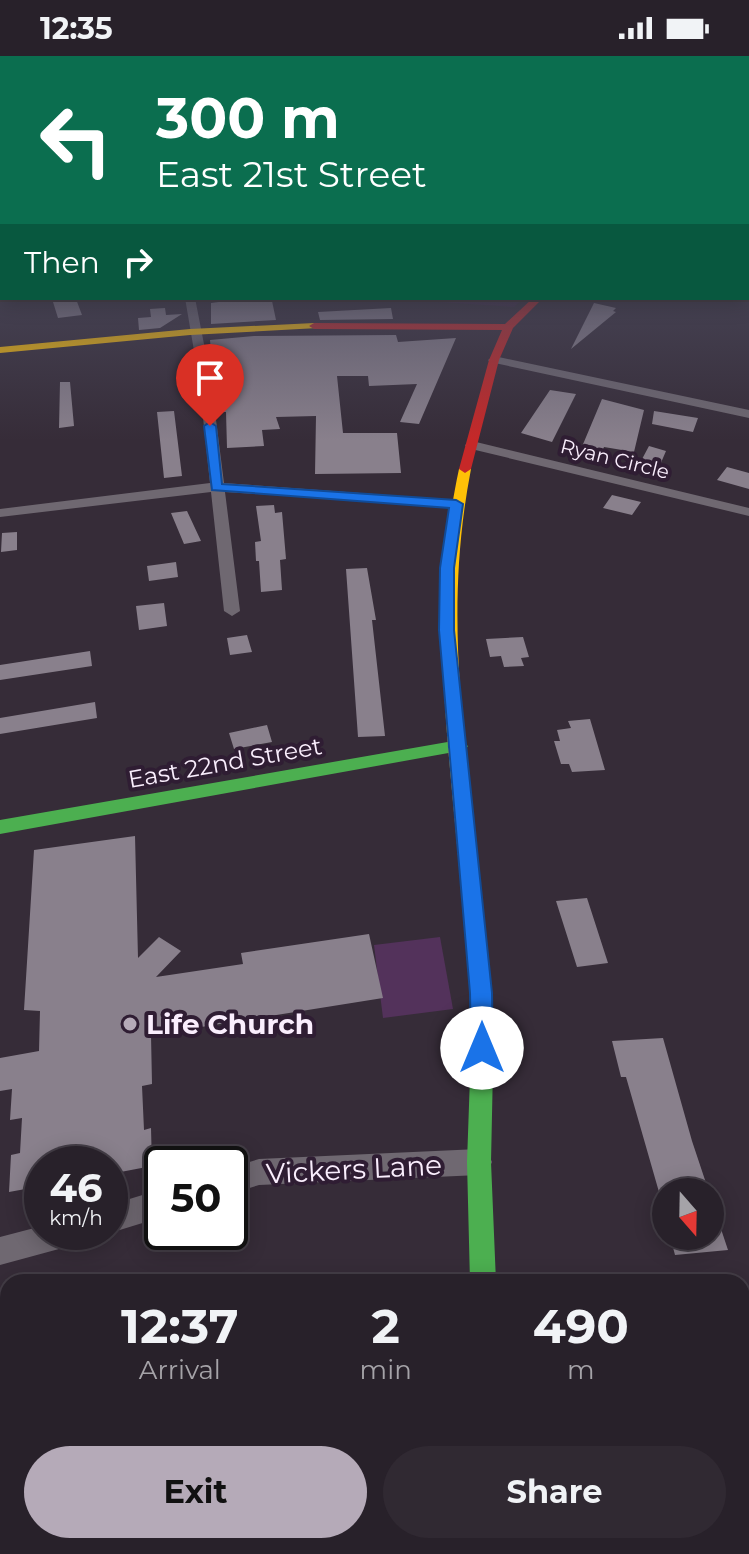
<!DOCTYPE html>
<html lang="en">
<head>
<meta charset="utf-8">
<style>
  :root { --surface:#28212a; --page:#302932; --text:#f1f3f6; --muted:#a5a3a8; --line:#443e47; --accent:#b5aab8 }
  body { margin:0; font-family:Montserrat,sans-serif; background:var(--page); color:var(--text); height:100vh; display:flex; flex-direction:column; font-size:30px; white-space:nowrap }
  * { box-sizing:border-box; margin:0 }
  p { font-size:26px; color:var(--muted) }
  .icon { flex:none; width:44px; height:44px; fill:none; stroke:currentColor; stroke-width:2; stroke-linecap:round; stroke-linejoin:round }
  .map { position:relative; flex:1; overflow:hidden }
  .side { position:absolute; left:0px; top:1218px; width:750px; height:280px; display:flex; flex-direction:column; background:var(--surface); border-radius:24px 24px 0 0; box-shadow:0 4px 20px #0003,0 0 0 2px var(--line) }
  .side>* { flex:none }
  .hud { position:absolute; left:0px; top:0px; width:750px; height:244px; box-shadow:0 4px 20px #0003,0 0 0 2px var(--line); background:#0b6e4f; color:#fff; overflow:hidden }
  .needle { width:52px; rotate:160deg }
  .fabs { position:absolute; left:652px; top:1122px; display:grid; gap:16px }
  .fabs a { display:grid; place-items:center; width:72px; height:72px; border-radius:50%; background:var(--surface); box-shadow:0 4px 20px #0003,0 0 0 2px var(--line); font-size:40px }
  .speed { position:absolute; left:24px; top:1090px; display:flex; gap:16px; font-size:40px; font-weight:700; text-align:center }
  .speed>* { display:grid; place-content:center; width:104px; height:104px; border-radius:50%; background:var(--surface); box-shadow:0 4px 20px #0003,0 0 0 2px var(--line); line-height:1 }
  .speed small { font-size:20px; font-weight:400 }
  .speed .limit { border:4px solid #111; border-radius:12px; background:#fff; color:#111 }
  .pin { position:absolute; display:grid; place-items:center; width:68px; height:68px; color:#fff; margin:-82px -34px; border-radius:50% 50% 50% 0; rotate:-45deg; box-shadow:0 0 8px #0007 }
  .pin .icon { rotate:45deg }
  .me { position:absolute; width:88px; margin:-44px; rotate:0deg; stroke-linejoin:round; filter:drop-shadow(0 0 6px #0008) }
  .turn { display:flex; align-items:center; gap:28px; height:168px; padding:0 24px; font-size:36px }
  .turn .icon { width:104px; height:104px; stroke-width:2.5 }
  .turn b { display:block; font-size:56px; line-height:68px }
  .then { display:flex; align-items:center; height:76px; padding:0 24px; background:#0003; gap:16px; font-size:30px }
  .eta { display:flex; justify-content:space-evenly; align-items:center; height:136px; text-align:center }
  .eta b { font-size:48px; font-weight:700; line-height:56px }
  .cta { display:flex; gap:16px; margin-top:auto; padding:16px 24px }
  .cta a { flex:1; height:92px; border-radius:48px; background:var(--accent); color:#111; font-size:32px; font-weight:700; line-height:92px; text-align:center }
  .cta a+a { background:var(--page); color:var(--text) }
  .status { display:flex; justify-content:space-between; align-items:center; height:56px; padding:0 40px; background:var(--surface); direction:ltr }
  .status svg { height:22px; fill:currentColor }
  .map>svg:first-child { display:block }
  .built { fill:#3f2a44 }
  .green { fill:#53325b }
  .building { fill:#89808c }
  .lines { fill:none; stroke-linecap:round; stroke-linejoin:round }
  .street { fill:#6f6871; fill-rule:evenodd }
  .fast { fill:#4caf50; fill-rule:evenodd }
  .slow { fill:#ffc107; fill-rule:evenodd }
  .jam { fill:#c62828; fill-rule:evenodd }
  .route { fill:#1a73e8; stroke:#114b97; stroke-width:2 }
  .poi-dot { fill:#b5aab8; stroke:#2f1d33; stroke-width:3 }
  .labels { text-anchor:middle; stroke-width:8; stroke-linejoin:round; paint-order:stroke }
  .far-street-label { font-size:20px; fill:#faeefd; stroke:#2f1d33 }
  .street-label { font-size:24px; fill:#faeefd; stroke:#2f1d33 }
  .near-poi-label { font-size:28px; font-weight:bold; fill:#faeefd; stroke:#2f1d33; text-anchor:start }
  .near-street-label { font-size:28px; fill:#faeefd; stroke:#2f1d33 }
</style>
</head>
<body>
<div class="status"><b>12:35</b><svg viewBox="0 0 49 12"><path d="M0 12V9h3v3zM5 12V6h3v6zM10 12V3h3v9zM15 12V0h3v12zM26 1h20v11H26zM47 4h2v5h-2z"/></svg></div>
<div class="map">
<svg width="749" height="1498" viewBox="0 0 749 1498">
  <rect width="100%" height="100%" fill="#362c38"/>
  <path class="built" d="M423,242H524L514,251L423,245Z
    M8,1443V1490H437V1498H0V1445Z"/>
  <path class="green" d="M440,881L453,953L383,962L374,889Z"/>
  <path class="building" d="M249,242L272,245L276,264L211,268V247Z
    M76,243L82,259L58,262L53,246Z
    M594,247L616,252L613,255L616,256L571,293Z
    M165,252L166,259L182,258L160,272L139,274L138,262L151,261L150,253Z
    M391,252L393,263L320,264L318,256Z
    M396,279L398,286L456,282L419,368L400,366L417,328L369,330L368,320H337L343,377H397L401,417L315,418L316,360L276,361L280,373L262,374L264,390L227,392L226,356H222L213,320L210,284L254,280Z
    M60,326H70L74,370L59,372Z
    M550,334L576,338L552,386L521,377Z
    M602,343L644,354L634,396L604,391L602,396L581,393Z
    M174,355L182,420L164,422L157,356Z
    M654,355L698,362L693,376L652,368Z
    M649,390L666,395L660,409L641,405Z
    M727,411L749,417V433L717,424Z
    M612,439L641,446L632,459L603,452Z
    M274,449L275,457L282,456L286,503L280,504L282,534L261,536L259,505H256L255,486L261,485L256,450Z
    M187,455L201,485L184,488L171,457Z
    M17,476V494L1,496L2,477Z
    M176,506L178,521L149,525L147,510Z
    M367,512L376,564H372L385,680L358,681L346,513Z
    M164,547L167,570L139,574L136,550Z
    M247,579L252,596L230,599L227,582Z
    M523,581L529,601L521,602L524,610L504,611L501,600L490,601L486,583Z
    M90,595L92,610L0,624V609Z
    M95,646L97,662L0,678V662Z
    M590,663L605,714L572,716L569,708H561L554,685H560L557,674L571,672L568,665Z
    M267,669L272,686L234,693L229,677Z
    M135,780L138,902L159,881L181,895L156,921L243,908L241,897L369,878L383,942L151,979L152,1028L142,1030L144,1074L151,1072L152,1110L110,1118V1108H42V1130L9,1136L11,1099L20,1097L22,1062L10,1064L12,1033L0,1035V1002L39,995L40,955L24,954L34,794Z
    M587,842L608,907L577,911L556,845Z
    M663,982L692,1085L709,1136H659L626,1021H621L612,985Z
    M713,1149L728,1194L675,1199L670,1180H710V1150Z"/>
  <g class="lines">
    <path class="street" d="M748,226H749V233H748Z
      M185,242H195L211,324L224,427L456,444L463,448L461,451L225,436L240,555L232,560L224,555L211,436L0,461V453L210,427L199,324Z
      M494,300L749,354V362L490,306L488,304Z
      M472,385L749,452V460L467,392L465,389Z
      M479,1093L488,1097L492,1106L488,1115L479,1119L259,1129L230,1138V1112L259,1103Z
      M162,1133V1161L110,1177L108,1176L110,1149Z
      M42,1170V1176H84L80,1186L70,1190L0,1209V1181Z
      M742,1291L749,1293V1323L742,1321Z"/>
    <path class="fast" d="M459,684L468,690L465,694L0,778V764Z
      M469,804L476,806L479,811L494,964L491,1106L496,1226H470L467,1106L472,964L459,811L462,806Z
      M465,1490H495L496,1498H466Z"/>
    <path class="slow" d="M314,267L319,270L318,272L190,279L0,297V291L190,273Z
      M465,409L471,413C444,552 463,672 479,811L476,816H462L459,811C447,672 429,552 459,413Z"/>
    <path class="jam" d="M533,242H543L513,272L499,304L471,413L465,417L459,413L489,304L502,274L314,273L309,270L314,267L505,268Z"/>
  </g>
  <linearGradient id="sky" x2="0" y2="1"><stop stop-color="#1e181f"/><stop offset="0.45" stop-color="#4c4b5e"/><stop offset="1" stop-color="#4c4b5e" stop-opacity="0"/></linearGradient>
  <rect width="749" height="385" fill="url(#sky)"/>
  <path class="route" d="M210,366L216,370L222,428L456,444L463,448L454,512V574L492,937L493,992L490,999L482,1002L474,999L471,992L470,937L439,574L440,512L449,452L212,434L204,370Z"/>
  <circle class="poi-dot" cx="130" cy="968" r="8"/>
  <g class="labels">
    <g class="far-street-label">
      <text transform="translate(615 403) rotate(14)" y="7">Ryan Circle</text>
    </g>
    <g class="street-label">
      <text transform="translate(225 707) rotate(-10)" y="8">East 22nd Street</text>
    </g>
    <g class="near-poi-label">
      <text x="146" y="978">Life Church</text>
    </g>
    <g class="near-street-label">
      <text transform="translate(354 1113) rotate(-3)" y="10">Vickers Lane</text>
    </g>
  </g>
</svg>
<div class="fabs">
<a><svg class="needle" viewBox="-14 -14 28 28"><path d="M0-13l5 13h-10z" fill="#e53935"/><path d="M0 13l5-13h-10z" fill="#a5a3a8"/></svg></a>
</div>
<div class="speed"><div>46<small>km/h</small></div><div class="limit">50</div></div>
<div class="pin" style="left:210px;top:370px;background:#d93025"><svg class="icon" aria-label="arrive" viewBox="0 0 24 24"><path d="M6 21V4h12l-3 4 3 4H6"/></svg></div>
<svg class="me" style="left:482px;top:992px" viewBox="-20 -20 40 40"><circle r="19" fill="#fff"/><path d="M0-13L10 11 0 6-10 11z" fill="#1a73e8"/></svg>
<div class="hud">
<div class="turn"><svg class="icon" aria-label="left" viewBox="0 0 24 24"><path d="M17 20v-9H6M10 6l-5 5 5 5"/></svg><div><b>300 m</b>East 21st Street</div></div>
<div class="then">Then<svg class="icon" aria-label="right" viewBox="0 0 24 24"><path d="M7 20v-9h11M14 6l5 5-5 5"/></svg></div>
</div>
<section class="side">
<div class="eta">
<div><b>12:37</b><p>Arrival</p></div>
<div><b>2</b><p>min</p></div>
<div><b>490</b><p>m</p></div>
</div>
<div class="cta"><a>Exit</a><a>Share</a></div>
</section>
</div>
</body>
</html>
